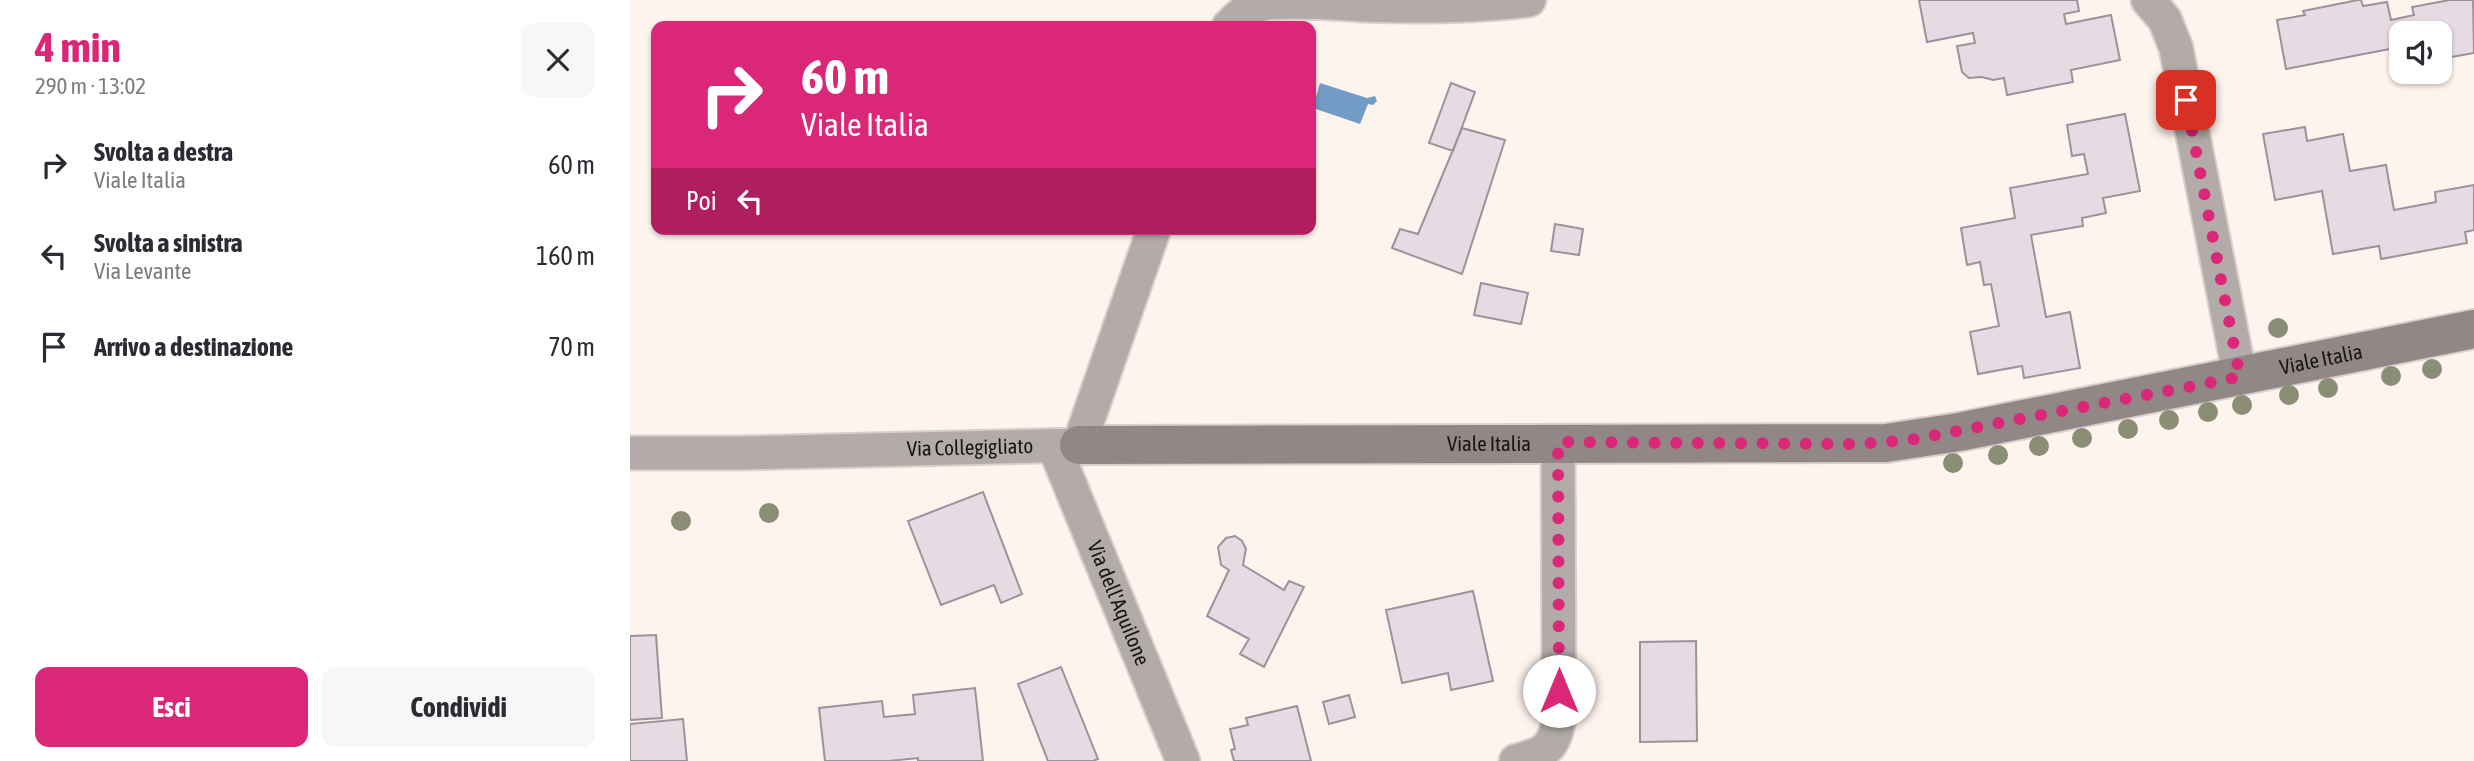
<!DOCTYPE html>
<html lang="it">
<head>
<meta charset="utf-8">
<style>
  :root { --surface:#fff; --page:#f7f7f7; --text:#2b2b33; --muted:#7c7c81; --accent:#db2777 }
  body { margin:0; font-family:"Asap Condensed",sans-serif; background:var(--page); color:var(--text); height:100vh; display:flex; flex-direction:column; font-size:26px; white-space:nowrap }
  * { box-sizing:border-box; margin:0 }
  p { font-size:23px; color:var(--muted) }
  .icon { flex:none; width:38px; height:38px; fill:none; stroke:currentColor; stroke-width:2; stroke-linecap:round; stroke-linejoin:round }
  .map { position:relative; flex:1; overflow:hidden }
  .details { display:flex; flex-direction:column; background:var(--surface); width:630px }
  .details>* { flex:none }
  .guide { position:absolute; left:21px; top:21px; width:665px; height:214px; border-radius:14px; box-shadow:0 2px 5px #0004; background:#db2777; color:#fff; overflow:hidden }
  .controls { position:absolute; left:1759px; top:21px; display:grid; gap:14px }
  .controls a { display:grid; place-items:center; width:63px; height:63px; border-radius:14px; background:var(--surface); box-shadow:0 2px 5px #0004; font-size:35px }
  .pin { position:absolute; display:grid; place-items:center; width:60px; height:60px; color:#fff; margin:-30px; border-radius:14px; box-shadow:0 4px 10px #0006 }
  .me { position:absolute; width:77px; margin:-38px; rotate:0deg; stroke-linejoin:round; filter:drop-shadow(0 0 5px #0008) }
  .turn { display:flex; align-items:center; gap:24px; height:147px; padding:0 35px; font-size:32px }
  .turn .icon { width:91px; height:91px; stroke-width:2.5 }
  .turn b { display:block; font-size:49px; line-height:60px }
  .then { display:flex; align-items:center; height:66px; padding:0 35px; background:#0003; gap:14px; font-size:26px }
  .round { display:grid; place-items:center; flex:none; width:74px; height:74px; border-radius:14px; background:var(--page) }
  .overview { display:flex; align-items:center; justify-content:space-between; height:119px; padding:0 35px }
  h1 { font-size:42px; font-weight:700; line-height:52px; color:var(--accent) }
  .action { display:flex; gap:14px; margin-top:auto; padding:14px 35px }
  .action a { flex:1; height:80px; border-radius:14px; background:var(--accent); color:#fff; font-size:28px; font-weight:700; line-height:80px; text-align:center }
  .action a+a { background:var(--page); color:var(--text) }
  ul { padding:0; list-style:none }
  li { display:flex; align-items:center; gap:21px; height:91px; padding:0 35px }
  li div { flex:1 }
  li b { display:block; font-size:26px }
  li em { font-style:normal }
  main { display:flex; flex:1; min-height:0 }
  .map>svg:first-child { display:block }
  .water { fill:#729bc6 }
  .building { fill:#e7dbe3; stroke:#9d9299; stroke-width:2 }
  .lines { fill:none; stroke-linecap:round; stroke-linejoin:round }
  .street-casing { stroke:#d9d0cb; stroke-width:37 }
  .secondary-casing { stroke:#d9d0cb; stroke-width:42 }
  .street { stroke:#b2abaa; stroke-width:33 }
  .secondary { stroke:#908786; stroke-width:38 }
  .tree { fill:#8b8d74 }
  .route { stroke:#db2777; stroke-width:12; stroke-dasharray:0 21.6 }
  .labels { text-anchor:middle; stroke-width:5; stroke-linejoin:round; paint-order:stroke }
  .street-label { font-size:21px; fill:#191512; stroke:#fef4ee }
</style>
</head>
<body>
<main>
<section class="details">
<div class="overview"><div><h1>4 min</h1><p>290 m · 13:02</p></div><a class="round"><svg class="icon" aria-label="close" viewBox="0 0 24 24"><path d="M6 6l12 12M18 6L6 18"/></svg></a></div>
<ul>
<li><svg class="icon" aria-label="right" viewBox="0 0 24 24"><path d="M7 20v-9h11M14 6l5 5-5 5"/></svg><div><b>Svolta a destra</b><p>Viale Italia</p></div><em>60 m</em></li>
<li><svg class="icon" aria-label="left" viewBox="0 0 24 24"><path d="M17 20v-9H6M10 6l-5 5 5 5"/></svg><div><b>Svolta a sinistra</b><p>Via Levante</p></div><em>160 m</em></li>
<li><svg class="icon" aria-label="arrive" viewBox="0 0 24 24"><path d="M6 21V4h12l-3 4 3 4H6"/></svg><div><b>Arrivo a destinazione</b></div><em>70 m</em></li>
</ul>
<div class="action"><a>Esci</a><a>Condividi</a></div>
</section>
<div class="map">
<svg width="1844" height="761" viewBox="0 0 1844 761">
  <rect width="100%" height="100%" fill="#fef4ee"/>
  <path class="water" d="M690,83L737,98L745,96L747,101L743,105L738,104L730,124L683,108Z"/>
  <path class="building" d="M1289,0H1447L1449,11L1434,14L1436,24L1481,15L1490,60L1441,70L1443,82L1377,95L1374,78L1363,80L1352,77L1339,78L1332,72L1327,46L1345,43L1343,33L1297,42Z
    M1728,0H1731L1733,6L1757,2L1761,20L1784,15L1782,7L1820,0H1843L1844,53L1810,59V33H1771V67H1768L1765,48L1656,69L1647,20L1675,15L1673,11Z
    M821,83L845,92L823,151L799,143Z
    M1495,114L1510,191L1473,198L1476,213L1452,218L1453,226L1401,235L1416,317L1440,312L1450,368L1394,378L1392,366L1348,374L1340,332L1369,326L1361,284L1354,285L1350,262L1337,265L1331,228L1385,218L1380,188L1458,174L1454,154L1442,156L1437,125Z
    M1675,127L1677,141L1713,134L1720,171L1756,165L1764,210L1806,202L1805,192L1844,185V230L1835,232L1837,243L1751,259L1749,246L1703,254L1692,191L1645,200L1633,134Z
    M832,128L875,140L832,274L762,248L770,229L788,234Z
    M925,224L953,229L949,255L921,251Z
    M851,283L898,293L891,324L844,315Z
    M353,492L392,594L371,603L364,585L311,605L278,521Z
    M605,536L612,541L616,549L613,565L654,590L659,581L674,587L634,667L610,654L619,639L577,616L599,570L591,565L588,547L596,538Z
    M843,591L863,681L821,690L818,673L772,683L756,610Z
    M26,635L32,718L0,720V636Z
    M1066,641L1067,741L1010,742V642Z
    M431,667L468,759L463,761H418L388,684Z
    M345,688L353,761H288V758L259,761H195L189,708L252,701L254,717L285,714L283,695Z
    M719,695L725,717L699,724L693,702Z
    M667,706L681,761H604L601,750L605,749L600,729L618,725L616,718Z
    M53,719L57,761H0V724Z"/>
  <g class="lines">
    <defs>
      <g id="street">
        <path d="M1518,0L1535,20L1546,48L1610,377"/>
        <path d="M599,26C609,15 620,7 635,3C665,0 701,3 732,5C788,7 843,7 899,0"/>
        <path id="s1" d="M424,446L553,761"/>
        <path id="s2" d="M0,453H110L449,445L524,229"/>
        <path d="M886,761C914,754 925,748 929,718L928,442"/>
      </g>
      <g id="secondary">
        <path id="s3" d="M449,445L1256,443L1329,432L1844,329"/>
      </g>
    </defs>
    <use href="#street" class="street-casing"/>
    <use href="#secondary" class="secondary-casing"/>
    <use href="#street" class="street"/>
    <use href="#secondary" class="secondary"/>
  </g>
  <g class="tree">
    <circle cx="1648" cy="328" r="10"/>
    <circle cx="1802" cy="369" r="10"/>
    <circle cx="1761" cy="376" r="10"/>
    <circle cx="1698" cy="388" r="10"/>
    <circle cx="1659" cy="395" r="10"/>
    <circle cx="1612" cy="405" r="10"/>
    <circle cx="1578" cy="412" r="10"/>
    <circle cx="1539" cy="420" r="10"/>
    <circle cx="1498" cy="429" r="10"/>
    <circle cx="1452" cy="438" r="10"/>
    <circle cx="1409" cy="446" r="10"/>
    <circle cx="1368" cy="455" r="10"/>
    <circle cx="1323" cy="463" r="10"/>
    <circle cx="139" cy="513" r="10"/>
    <circle cx="51" cy="521" r="10"/>
  </g>
  <g class="lines">
    <path class="route" d="M929,691L928,442L1228,444L1280,440L1610,377L1556,100"/>
  </g>
  <g class="labels">
    <g class="street-label">
      <text dy="7" stroke="none"><textPath href="#s3" startOffset="1250">Viale Italia</textPath></text>
      <text dy="7" stroke="none"><textPath href="#s3" startOffset="410">Viale Italia</textPath></text>
      <text dy="7" stroke="none"><textPath href="#s2" startOffset="340">Via Collegigliato</textPath></text>
      <text dy="7" stroke="none"><textPath href="#s1" startOffset="170">Via dell'Aquilone</textPath></text>
    </g>
  </g>
</svg>
<div class="controls">
<a><svg class="icon" aria-label="sound" viewBox="0 0 24 24"><path d="M4 9h4l5-4v14l-5-4H4zM17 9q2 3 0 6"/></svg></a>
</div>
<div class="pin" style="left:1556px;top:100px;background:#d93025"><svg class="icon" aria-label="arrive" viewBox="0 0 24 24"><path d="M6 21V4h12l-3 4 3 4H6"/></svg></div>
<svg class="me" style="left:929px;top:691px" viewBox="-20 -20 40 40"><circle r="19" fill="#fff"/><path d="M0-13L10 11 0 6-10 11z" fill="#db2777"/></svg>
<div class="guide">
<div class="turn"><svg class="icon" aria-label="right" viewBox="0 0 24 24"><path d="M7 20v-9h11M14 6l5 5-5 5"/></svg><div><b>60 m</b>Viale Italia</div></div>
<div class="then">Poi<svg class="icon" aria-label="left" viewBox="0 0 24 24"><path d="M17 20v-9H6M10 6l-5 5 5 5"/></svg></div>
</div>
</div>
</main>
</body>
</html>
